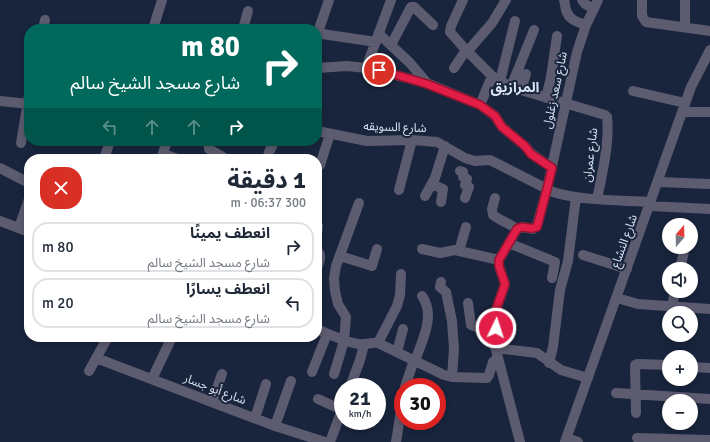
<!DOCTYPE html>
<html lang="ar">
<head>
<meta charset="utf-8">
<style>
  :root { --surface:#fff; --page:#f2f2f3; --text:#1f2937; --muted:#747a83; --line:#e0e1e3 }
  body { margin:0; font-family:Signika,"Noto Sans Arabic",sans-serif; background:var(--page); color:var(--text); direction:rtl; height:100vh; display:flex; flex-direction:column; font-size:15px; white-space:nowrap }
  * { box-sizing:border-box; margin:0 }
  p { font-size:13px; color:var(--muted) }
  .icon { flex:none; width:22px; height:22px; fill:none; stroke:currentColor; stroke-width:2; stroke-linecap:round; stroke-linejoin:round }
  .map { position:relative; flex:1; overflow:hidden; direction:ltr }
  .drawer { position:absolute; left:24px; top:154px; width:298px; height:188px; display:flex; flex-direction:column; background:var(--surface); border-radius:16px; box-shadow:0 2px 6px #0003; direction:rtl }
  .drawer>* { flex:none }
  .banner { position:absolute; left:24px; top:24px; width:298px; height:122px; border-radius:16px; box-shadow:0 2px 6px #0003; direction:rtl; background:#00695c; color:#fff; overflow:hidden }
  .needle { width:26px; rotate:20deg }
  .fabs { position:absolute; left:662px; top:218px; display:grid; gap:8px }
  .fabs a { display:grid; place-items:center; width:36px; height:36px; border-radius:50%; background:var(--surface); box-shadow:0 2px 6px #0003; font-size:20px }
  .speed { position:absolute; left:334px; top:378px; display:flex; gap:8px; font-size:20px; font-weight:700; text-align:center }
  .speed>* { display:grid; place-content:center; width:52px; height:52px; border-radius:50%; background:var(--surface); box-shadow:0 2px 6px #0003; line-height:1 }
  .speed small { font-size:10px; font-weight:400 }
  .speed .limit { border:6px solid #d22; background:#fff; color:#111 }
  .pin { position:absolute; display:grid; place-items:center; width:34px; height:34px; color:#fff; margin:-17px; border:2px solid #fff; border-radius:50%; box-shadow:0 1px 4px #0007 }
  .me { position:absolute; width:44px; margin:-22px; rotate:4deg; stroke-linejoin:round; filter:drop-shadow(0 0 3px #0008) }
  .turn { display:flex; align-items:center; gap:14px; height:84px; padding:0 16px; font-size:18px }
  .turn .icon { width:52px; height:52px; stroke-width:2.5 }
  .turn b { display:block; font-size:28px; line-height:34px }
  .lanes { display:flex; align-items:center; height:38px; padding:0 16px; background:#0003; justify-content:center; gap:20px; direction:ltr }
  .lanes .off { opacity:.35 }
  .round { display:grid; place-items:center; flex:none; width:42px; height:42px; border-radius:16px; background:var(--page) }
  .headline { display:flex; align-items:center; justify-content:space-between; height:68px; padding:0 16px }
  h1 { font-size:24px; font-weight:700; line-height:30px }
  ul { padding:0; list-style:none }
  li { display:flex; align-items:center; gap:12px; height:50px; margin:0 8px 6px; padding:0 8px; border:2px solid var(--line); border-radius:16px }
  li div { flex:1 }
  li b { display:block; font-size:15px }
  li em { font-style:normal }
  .map>svg:first-child { display:block }
  .lines { fill:none; stroke-linecap:round; stroke-linejoin:round }
  .minor { stroke:#5c5b6f; stroke-width:10 }
  .route-casing { stroke:#92132f; stroke-width:10 }
  .route { stroke:#e11d48; stroke-width:7 }
  .labels { text-anchor:middle; stroke-width:4; stroke-linejoin:round; paint-order:stroke }
  .street-label { font-size:12px; fill:#d8e2f1; stroke:#18253d }
  .quarter-label { font-size:14px; font-weight:bold; fill:#d8e2f1; stroke:#18253d }
</style>
</head>
<body>
<div class="map">
<svg width="710" height="442" viewBox="0 0 710 442">
  <rect width="100%" height="100%" fill="#18253d"/>
  <g class="lines">
    <path class="minor" d="M329,0L319,29L320,32L322,34L376,42
      M463,0L451,26L450,32L466,50L492,76L500,81L511,87L605,115L607,117C610,140 602,176 597,199
      M564,0C565,3 565,6 566,10C569,20 577,22 586,25
      M582,0L585,4L594,9
      M642,0V16L646,22L710,31
      M685,27V0
      M43,29L45,20
      M153,29L162,0
      M243,29L248,11
      M379,34L410,63L427,83
      M391,45L411,7H414L433,25
      M467,52L492,23L506,0
      M317,68L347,66L366,68L379,71L427,83L480,105L495,116L502,127L525,146L531,153L552,168
      M366,68L391,0
      M454,68L466,50
      M500,81L515,21
      M511,87L534,30
      M521,90L526,74
      M633,91L685,103
      M546,98L551,77L557,36
      M0,101L29,104
      M480,105L492,76
      M682,112H710
      M317,131L367,141L412,140L437,142L465,158L475,161L490,160L553,192C581,201 621,200 651,202
      M208,141L209,149L223,157
      M21,143L29,95
      M163,154L178,159
      M268,158C268,148 274,148 273,141
      M104,159L110,141
      M161,159L167,141
      M320,165L330,134
      M0,168L29,183
      M460,171L463,172V177L467,179L465,185L469,187L465,198
      M658,182L710,184
      M432,184L443,189L441,202
      M399,190L412,140
      M425,196L435,178L445,146
      M495,198L492,209L493,215C501,221 509,223 517,229
      M650,206L710,209
      M0,221L29,232
      M19,228L29,199
      M317,234L318,226
      M509,243L555,262L552,278
      M422,249L440,253L455,250L499,260
      M317,251C323,255 319,262 317,268
      M459,251L466,227
      M583,255L627,269
      M340,256L372,266L377,249
      M680,269L685,247
      M441,282L440,287L446,292L452,321L454,349L452,377
      M617,298L638,304L710,309
      M468,303L471,325L488,331L494,335
      M672,306L675,291
      M317,329C330,335 345,342 359,344C366,345 372,342 378,343L444,375L452,377L487,378L489,375L493,362L498,358
      M378,343L397,306L400,295L401,274
      M495,348L537,353L561,370L588,378
      M397,352L403,329
      M96,358L275,426L325,442
      M415,361C422,341 436,315 422,296
      M549,363L553,347L560,290L568,261L576,197
      M691,367L710,368
      M89,371L108,337
      M312,372L327,334
      M334,374L344,341L346,317L338,304L335,291L334,278L336,266L359,203
      M152,379L172,337
      M350,387L360,360L364,345
      M405,387L414,360
      M616,393L710,399
      M318,399L342,410
      M212,402L222,374
      M636,413L635,365L637,364L669,365
      M255,418L266,384
      M275,426L291,381
      M567,438L578,442
      M637,438L710,440
      M330,442L343,407
      M396,442L403,398
      M520,442L494,342L496,310L505,284L499,266V260L517,229L522,227L533,229L537,225L547,189L577,52L586,25L598,0
      M565,442L691,87L710,50"/>
  </g>
  <g class="lines">
    <defs>
      <path id="route" d="M379,70L427,84L480,105L495,116L502,127L525,146L531,154L552,168L547,189L537,227C530,231 523,224 517,229L499,260V266L505,284L496,310V328"/>
    </defs>
    <use href="#route" class="route-casing"/>
    <use href="#route" class="route"/>
  </g>
  <g class="labels">
    <g class="street-label">
      <text transform="translate(555 90) rotate(-78)" y="4">شارع سعد زغلول</text>
      <text transform="translate(395 127) rotate(2)" y="4">شارع السويقه</text>
      <text transform="translate(590 155) rotate(-83)" y="4">شارع عمران</text>
      <text transform="translate(624 241) rotate(-70)" y="4">شارع النشاع</text>
      <text transform="translate(215 389) rotate(21)" y="4">شارع أبو جسار</text>
    </g>
    <g class="quarter-label">
      <text x="515" y="92">المرازيق</text>
    </g>
  </g>
</svg>
<div class="fabs">
<a><svg class="needle" viewBox="-14 -14 28 28"><path d="M0-13l5 13h-10z" fill="#e53935"/><path d="M0 13l5-13h-10z" fill="#747a83"/></svg></a>
<a><svg class="icon" aria-label="sound" viewBox="0 0 24 24"><path d="M4 9h4l5-4v14l-5-4H4zM17 9q2 3 0 6"/></svg></a>
<a><svg class="icon" aria-label="search" viewBox="0 0 24 24"><circle cx="10" cy="10" r="6"/><path d="M15 15l6 6"/></svg></a>
<a>+</a>
<a>−</a>
</div>
<div class="speed"><div>21<small>km/h</small></div><div class="limit">30</div></div>
<div class="pin" style="left:379px;top:70px;background:#d93025"><svg class="icon" aria-label="arrive" viewBox="0 0 24 24"><path d="M6 21V4h12l-3 4 3 4H6"/></svg></div>
<svg class="me" style="left:496px;top:328px" viewBox="-20 -20 40 40"><circle r="17" fill="#e11d48" stroke="#fff" stroke-width="3"/><path d="M0-11L8 9 0 5-8 9z" fill="#fff"/></svg>
<div class="banner">
<div class="turn"><svg class="icon" aria-label="right" viewBox="0 0 24 24"><path d="M7 20v-9h11M14 6l5 5-5 5"/></svg><div><b>80 m</b>شارع مسجد الشيخ سالم</div></div>
<div class="lanes"><svg class="icon off" aria-label="left" viewBox="0 0 24 24"><path d="M17 20v-9H6M10 6l-5 5 5 5"/></svg><svg class="icon off" aria-label="ahead" viewBox="0 0 24 24"><path d="M12 20V5M6 11l6-6 6 6"/></svg><svg class="icon off" aria-label="ahead" viewBox="0 0 24 24"><path d="M12 20V5M6 11l6-6 6 6"/></svg><svg class="icon" aria-label="right" viewBox="0 0 24 24"><path d="M7 20v-9h11M14 6l5 5-5 5"/></svg></div>
</div>
<section class="drawer">
<div class="headline"><div><h1>1 دقيقة</h1><p>300 m · 06:37</p></div><a class="round" style="background:#d93025;color:#fff"><svg class="icon" aria-label="close" viewBox="0 0 24 24"><path d="M6 6l12 12M18 6L6 18"/></svg></a></div>
<ul>
<li><svg class="icon" aria-label="right" viewBox="0 0 24 24"><path d="M7 20v-9h11M14 6l5 5-5 5"/></svg><div><b>انعطف يمينًا</b><p>شارع مسجد الشيخ سالم</p></div><em>80 m</em></li>
<li><svg class="icon" aria-label="left" viewBox="0 0 24 24"><path d="M17 20v-9H6M10 6l-5 5 5 5"/></svg><div><b>انعطف يسارًا</b><p>شارع مسجد الشيخ سالم</p></div><em>20 m</em></li>
</ul>
</section>
</div>
</body>
</html>
